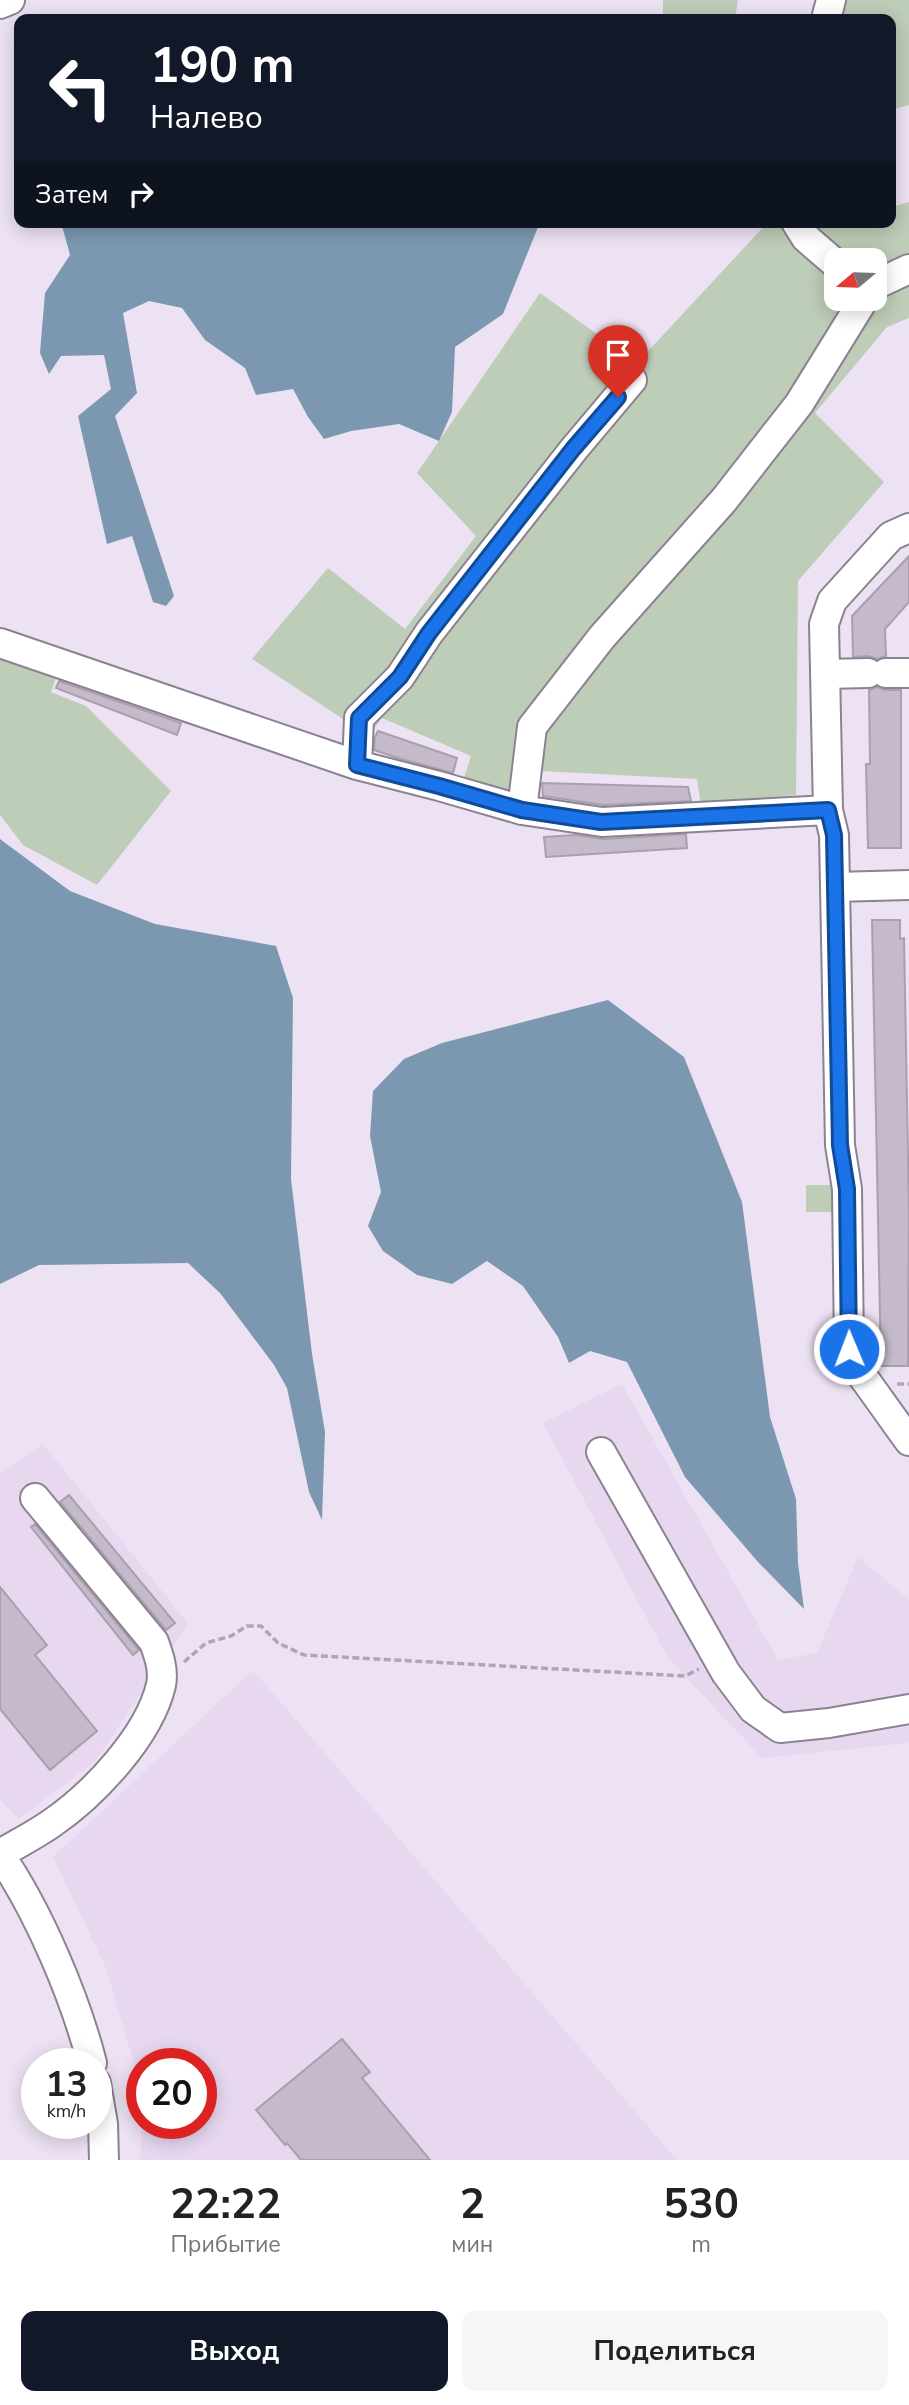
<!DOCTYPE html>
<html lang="ru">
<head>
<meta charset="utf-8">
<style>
  :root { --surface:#fff; --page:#f6f6f6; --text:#222; --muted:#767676; --accent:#111827 }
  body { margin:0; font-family:"Nunito Sans",sans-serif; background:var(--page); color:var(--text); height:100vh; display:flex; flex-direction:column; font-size:26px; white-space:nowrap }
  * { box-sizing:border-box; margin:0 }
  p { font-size:23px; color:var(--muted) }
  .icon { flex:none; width:38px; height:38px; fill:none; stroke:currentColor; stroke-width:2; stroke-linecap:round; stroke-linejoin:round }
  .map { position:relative; height:2160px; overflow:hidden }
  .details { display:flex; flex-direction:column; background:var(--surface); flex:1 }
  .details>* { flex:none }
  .banner { position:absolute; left:14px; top:14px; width:882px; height:214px; border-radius:14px; box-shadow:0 4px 18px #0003; background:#111827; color:#fff; overflow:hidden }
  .needle { width:46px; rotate:251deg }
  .controls { position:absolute; left:824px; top:248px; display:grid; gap:14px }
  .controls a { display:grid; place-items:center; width:63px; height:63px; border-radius:14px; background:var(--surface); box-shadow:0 4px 18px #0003; font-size:35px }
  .speed { position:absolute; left:21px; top:2048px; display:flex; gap:14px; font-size:35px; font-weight:700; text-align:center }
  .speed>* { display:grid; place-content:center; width:91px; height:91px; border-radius:50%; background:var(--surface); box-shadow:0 4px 18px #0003; line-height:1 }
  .speed small { font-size:18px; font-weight:400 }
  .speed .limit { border:10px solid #d22; background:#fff; color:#111 }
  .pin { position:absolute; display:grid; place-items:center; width:60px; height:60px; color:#fff; margin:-72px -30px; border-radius:50% 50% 50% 0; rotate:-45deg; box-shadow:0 0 7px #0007 }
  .pin .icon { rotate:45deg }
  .me { position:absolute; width:77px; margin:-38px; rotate:359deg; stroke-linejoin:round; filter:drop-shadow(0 0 5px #0008) }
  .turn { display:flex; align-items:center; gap:24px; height:147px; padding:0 21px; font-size:32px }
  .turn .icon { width:91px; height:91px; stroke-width:2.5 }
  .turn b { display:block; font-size:49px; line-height:60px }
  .then { display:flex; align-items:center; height:66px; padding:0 21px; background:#0003; gap:14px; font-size:26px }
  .eta { display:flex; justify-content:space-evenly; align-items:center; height:119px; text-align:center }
  .eta b { font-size:42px; font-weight:700; line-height:49px }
  .cta { display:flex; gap:14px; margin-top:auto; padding:14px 21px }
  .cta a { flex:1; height:80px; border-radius:14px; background:var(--accent); color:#fff; font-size:28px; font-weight:700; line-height:80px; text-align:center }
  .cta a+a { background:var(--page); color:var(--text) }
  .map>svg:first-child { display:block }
  .built { fill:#e7d8f0 }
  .green { fill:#becdb7; fill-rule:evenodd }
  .water { fill:#7b98b0 }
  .building { fill:#c4baca; stroke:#a99faf; stroke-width:2 }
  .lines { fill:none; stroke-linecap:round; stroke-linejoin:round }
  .minor-casing { stroke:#8c8292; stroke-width:32 }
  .path { stroke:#afa6b3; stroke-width:3.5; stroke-dasharray:7 3.5; stroke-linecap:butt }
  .minor { stroke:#fff; stroke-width:28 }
  .route-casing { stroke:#114b97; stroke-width:18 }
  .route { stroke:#1a73e8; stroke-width:12 }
</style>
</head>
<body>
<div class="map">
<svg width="909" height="2160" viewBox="0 0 909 2160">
  <rect width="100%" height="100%" fill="#ede2f3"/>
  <path class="built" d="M622,1384L778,1660L817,1653L858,1557L909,1600V1743L762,1758L668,1658L543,1423Z
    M43,1444L188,1623L95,1762L19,1819L0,1800V1473Z
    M253,1670L677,2160H142L140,2157L142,2121V2123H201V2063H142V2090L105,1966L53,1857Z"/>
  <path class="green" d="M663,0H738L735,19H663Z
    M838,0H909V105L891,110V19H834Z
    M909,202V318L887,327L815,413L884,482L798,581L796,795L701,806L697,779L520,770L513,794L463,781L471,756L382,718L373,730L349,723L252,659L328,568L405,629L476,536L417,473L540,293L637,363L768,222H772L794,237C830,220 852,222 891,222V207ZM836,261H875V299H836Z
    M0,655L57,675L51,692L86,706L171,791L97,885L23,845L0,815Z
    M806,1185H833L834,1212H806Z"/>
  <path class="water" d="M61,222H540L503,314L455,347L452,412L439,441L399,424L351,431L324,439L308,417L293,389L256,395L245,368L205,340L182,308L149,301L123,313L137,393L115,416L174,596L166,606L153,602L132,536L107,544L78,416L111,389L104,355L61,356L49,374L40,353L45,293L70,255Z
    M0,839L70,891L155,924L276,946L293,998L291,1179L312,1354L325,1432L322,1520L309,1492L287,1388L274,1365L220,1293L188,1263L39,1265L0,1284Z
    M608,1000L684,1057L742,1202L770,1417L796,1499L798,1563L804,1609L758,1562L685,1477L627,1362L590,1351L569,1363L558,1337L523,1286L487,1261L452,1284L417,1275L383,1251L368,1226L381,1192L370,1136L373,1091L404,1059L442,1043Z"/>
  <path class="building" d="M909,556V602L885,629L886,656L877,659L868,656L853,657L852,616Z
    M59,681L181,723L177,735L56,688Z
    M877,687L886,690H901V848H868L866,764H870L869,690Z
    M378,731L457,758L453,773L398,758L374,750L375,737Z
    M542,783L688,787L691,801L603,805L543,796Z
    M686,834L687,848L546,857L544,837L576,835L603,839Z
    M872,920H900V939L904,938L909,1212L908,1366H881Z
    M69,1495L175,1623L166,1630L60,1502Z
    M35,1524L139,1650L133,1655L31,1527Z
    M0,1587L47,1645L35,1655L97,1731L50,1770L0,1709Z
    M342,2039L370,2072L362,2078L430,2160H301L287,2143L285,2145L256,2110Z"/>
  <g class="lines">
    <defs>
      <path id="minor" d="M0,4L10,0
        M826,19L831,0
        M796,222L806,238L836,264
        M875,285L909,269
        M909,528L891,536L832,601L824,624L828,810L834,835L840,1145L847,1189L849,1349L856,1367L909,1441
        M0,643L357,765L439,786L522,810L602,822L828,810
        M886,673H909
        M826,674L868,673
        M357,765L359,718L400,677L429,633L574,449L632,380
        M522,810L532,727L602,637L724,500L799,404L864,299
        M835,887L909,885
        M601,1452L726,1673L753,1709L780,1728L829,1723L909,1709
        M0,1854C17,1844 35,1835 52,1823C94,1794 149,1736 161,1685C164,1670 159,1656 154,1642L35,1498
        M0,1855C39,1912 75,1997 92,2063
        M96,2083L103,2124L104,2160"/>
    </defs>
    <use href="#minor" class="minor-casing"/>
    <path class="path" d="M897,1384H909
      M184,1662L206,1643L231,1636L247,1626H261L278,1643L304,1655L685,1676L699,1669"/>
    <use href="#minor" class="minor"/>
  </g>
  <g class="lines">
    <defs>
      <path id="route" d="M618,397L573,449L429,633L400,677L359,718L357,765L439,786L522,810L601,822L828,810L834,835L840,1145L847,1189L849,1349"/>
    </defs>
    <use href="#route" class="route-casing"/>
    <use href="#route" class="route"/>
  </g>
</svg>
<div class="controls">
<a><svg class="needle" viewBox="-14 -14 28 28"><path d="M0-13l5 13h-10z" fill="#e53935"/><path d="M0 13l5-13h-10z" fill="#767676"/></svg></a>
</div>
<div class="speed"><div>13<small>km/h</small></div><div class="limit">20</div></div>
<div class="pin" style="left:618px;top:397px;background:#d93025"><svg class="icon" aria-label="arrive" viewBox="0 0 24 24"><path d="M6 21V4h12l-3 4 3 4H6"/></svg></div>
<svg class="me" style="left:849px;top:1349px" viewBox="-20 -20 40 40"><circle r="17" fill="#1a73e8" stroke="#fff" stroke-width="3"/><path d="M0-11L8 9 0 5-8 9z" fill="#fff"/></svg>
<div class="banner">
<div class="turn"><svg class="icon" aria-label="left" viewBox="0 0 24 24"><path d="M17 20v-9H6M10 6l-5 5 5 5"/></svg><div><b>190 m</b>Налево</div></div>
<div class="then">Затем<svg class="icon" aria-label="right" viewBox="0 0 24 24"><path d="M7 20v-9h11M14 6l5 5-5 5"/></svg></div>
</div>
</div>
<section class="details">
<div class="eta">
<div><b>22:22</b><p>Прибытие</p></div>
<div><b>2</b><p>мин</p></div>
<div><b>530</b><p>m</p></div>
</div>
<div class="cta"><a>Выход</a><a>Поделиться</a></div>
</section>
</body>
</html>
